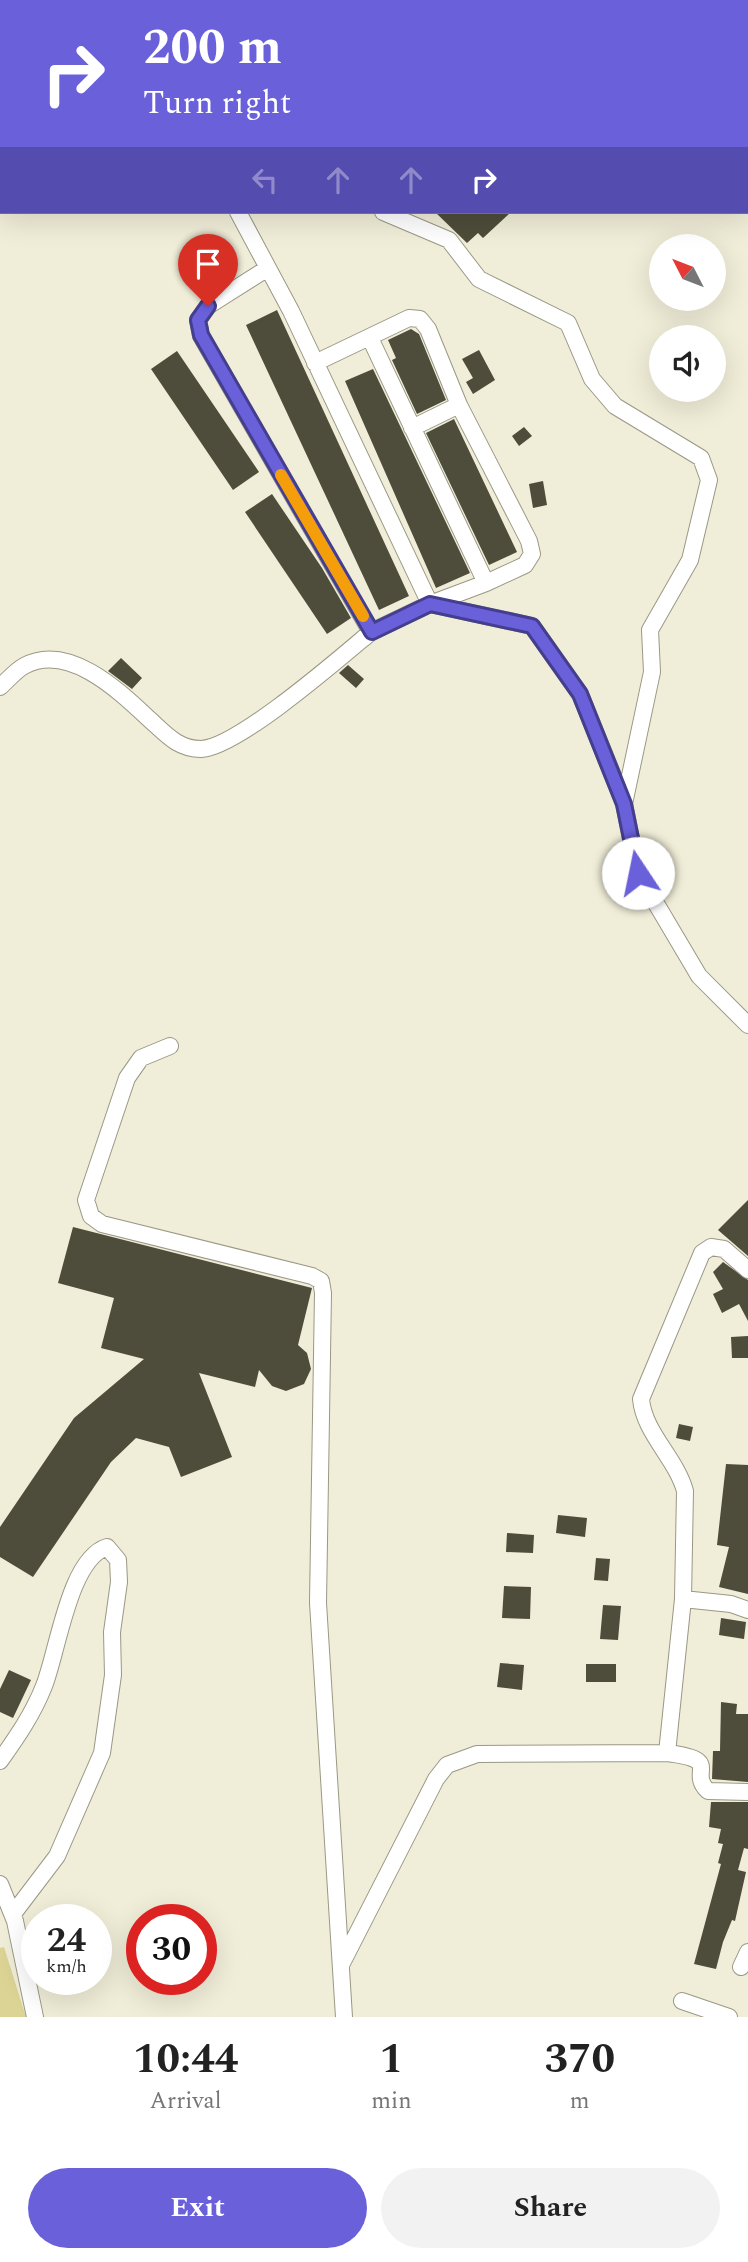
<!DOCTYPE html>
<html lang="en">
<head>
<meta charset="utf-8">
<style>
  :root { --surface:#fff; --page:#f2f2f2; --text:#222; --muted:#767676; --accent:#6960da }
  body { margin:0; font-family:Spectral,serif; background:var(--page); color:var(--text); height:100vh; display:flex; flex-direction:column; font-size:26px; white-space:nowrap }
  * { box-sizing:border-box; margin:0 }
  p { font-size:23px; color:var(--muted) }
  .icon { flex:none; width:38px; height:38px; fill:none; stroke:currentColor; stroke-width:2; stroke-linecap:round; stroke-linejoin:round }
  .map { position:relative; height:2017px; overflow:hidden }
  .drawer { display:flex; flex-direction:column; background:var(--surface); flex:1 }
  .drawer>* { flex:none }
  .banner { position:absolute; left:0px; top:0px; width:749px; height:214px; box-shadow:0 7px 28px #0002; background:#6960da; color:#fff; overflow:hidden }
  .needle { width:46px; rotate:312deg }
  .fabs { position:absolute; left:649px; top:234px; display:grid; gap:14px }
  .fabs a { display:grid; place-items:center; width:77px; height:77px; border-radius:50%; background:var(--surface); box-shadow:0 7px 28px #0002; font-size:35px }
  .speed { position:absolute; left:21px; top:1904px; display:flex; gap:14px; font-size:35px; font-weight:700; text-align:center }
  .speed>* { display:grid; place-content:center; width:91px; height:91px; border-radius:50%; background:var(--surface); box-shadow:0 7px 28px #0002; line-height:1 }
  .speed small { font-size:18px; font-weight:400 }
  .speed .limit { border:10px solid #d22; background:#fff; color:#111 }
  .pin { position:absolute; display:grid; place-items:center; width:60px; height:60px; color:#fff; margin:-72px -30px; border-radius:50% 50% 50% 0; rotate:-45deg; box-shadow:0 0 7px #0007 }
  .pin .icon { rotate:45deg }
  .me { position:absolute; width:77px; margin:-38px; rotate:349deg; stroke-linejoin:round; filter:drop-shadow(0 0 5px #0008) }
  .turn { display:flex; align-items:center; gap:24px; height:147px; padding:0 28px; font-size:32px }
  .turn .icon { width:91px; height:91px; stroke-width:2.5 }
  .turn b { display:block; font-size:49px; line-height:60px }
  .lanes { display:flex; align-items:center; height:66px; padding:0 28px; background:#0003; justify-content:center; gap:35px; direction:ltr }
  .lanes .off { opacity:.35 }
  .eta { display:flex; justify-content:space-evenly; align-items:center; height:119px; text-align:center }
  .eta b { font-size:42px; font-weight:700; line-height:49px }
  .primary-button { display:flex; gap:14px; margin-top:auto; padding:14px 28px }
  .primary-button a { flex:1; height:80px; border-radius:42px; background:var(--accent); color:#fff; font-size:28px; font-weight:700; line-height:80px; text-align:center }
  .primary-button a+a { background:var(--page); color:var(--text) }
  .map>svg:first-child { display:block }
  .green { fill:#dcd495 }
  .building { fill:#4e4c3a }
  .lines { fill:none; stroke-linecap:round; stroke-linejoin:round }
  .minor-casing { stroke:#9a9885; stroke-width:18 }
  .minor { stroke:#fff; stroke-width:16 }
  .route-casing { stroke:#443e8e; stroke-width:18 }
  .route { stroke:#6960da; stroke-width:12 }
  .slow { stroke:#f59e0b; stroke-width:12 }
</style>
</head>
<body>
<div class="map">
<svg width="748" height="2017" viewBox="0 0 748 2017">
  <rect width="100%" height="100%" fill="#f0edd8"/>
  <path class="green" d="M4,1947L26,2017H0V1948Z"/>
  <path class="building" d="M435,212H511L483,238L478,233L467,243Z
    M277,310L409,596L379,610L246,325Z
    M411,329L419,334L446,400L417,414L392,360L396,358L388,340Z
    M479,350L495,380L473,394L466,382L473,378L462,359Z
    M177,351L259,472L233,490L151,369Z
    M373,369L470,573L436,588L345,381Z
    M454,419L517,552L489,565L426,433Z
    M524,427L532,436L519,446L512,436Z
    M543,481L547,505L533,508L529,484Z
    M272,494L322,568L351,618L327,634L245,512Z
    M121,658L142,678L132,689L108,671Z
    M348,665L364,679L356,688L339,673Z
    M748,1200V1256L718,1230Z
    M73,1227L312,1288L298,1345L307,1353L311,1369L304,1384L286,1391L272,1386L259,1370L255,1387L199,1373L232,1457L181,1477L169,1447L136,1438L111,1462L33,1577L0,1557V1527L74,1418L144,1359L101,1348L114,1298L58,1283Z
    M723,1262L748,1280V1321L739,1304L722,1313L713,1294L723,1289L713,1272Z
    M748,1336V1358H732L731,1337Z
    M679,1424L693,1427L690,1441L676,1438Z
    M726,1464L748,1465V1594L719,1587L729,1547L717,1545Z
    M558,1515L587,1518L585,1537L556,1533Z
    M507,1533L534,1535L533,1553L506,1552Z
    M596,1558L610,1559L608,1581L594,1580Z
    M504,1586L531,1587L530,1619L502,1618Z
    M603,1605L621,1606L618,1640L600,1639Z
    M721,1618L746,1622L744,1639L719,1635Z
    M500,1663L524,1665L522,1690L497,1687Z
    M586,1664H616V1682H586Z
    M9,1670L31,1680L13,1718L0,1712V1689Z
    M721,1702L737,1704L736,1714H748V1782L712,1779L713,1751H720Z
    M711,1802H748V1849L744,1848L738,1870L746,1872L735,1921L732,1920L723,1942L716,1969L694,1964L721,1864L718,1863L723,1844L718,1843L721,1829L709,1827Z"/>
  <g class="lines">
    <defs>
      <path id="minor" d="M126,0L127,2
        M243,2L246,0
        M238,212L291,311L430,604L371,632L201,336L198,320L208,306L268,268
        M383,212L449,240L479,279L568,323L592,379L615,406L701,458L709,480L690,560L650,630L652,672L624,804L638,873L699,976L748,1025
        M370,338L486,583L430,604
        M315,363L409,318L420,319L428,329L459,405
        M412,428L459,405L529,541L532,554L525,565L486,583
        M430,604L532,626L580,694L624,803
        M0,687C7,681 15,671 24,666C68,642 118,690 148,718C165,733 177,749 201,749C237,748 341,657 371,632
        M170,1046L141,1058L127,1078L86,1200L91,1216L102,1224L312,1276L321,1281L323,1293L318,1603L344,2017
        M683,1599L731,1604L748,1610
        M667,1753C724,1760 687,1771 708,1791L748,1792
        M0,1761C17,1737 33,1714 44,1686C58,1651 69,1559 107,1547L118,1560L119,1582L112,1632L113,1675L102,1753L57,1856L13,1914
        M0,1884L15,1921L35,2017
        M341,1965L436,1779L447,1765L477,1754L667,1753L683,1599L685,1491C676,1458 644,1433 641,1399L702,1253L711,1247L724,1249L748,1270
        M741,1967L748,1952
        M682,2001L729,2017"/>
    </defs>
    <use href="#minor" class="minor-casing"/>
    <use href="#minor" class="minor"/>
  </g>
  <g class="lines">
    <defs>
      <path id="route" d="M208,306L198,320L201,335L372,632L430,604L532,626L580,694L624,804L638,873"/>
    </defs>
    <use href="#route" class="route-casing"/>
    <use href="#route" class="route"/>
    <path class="slow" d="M281,475L363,616"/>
  </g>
</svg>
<div class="fabs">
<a><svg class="needle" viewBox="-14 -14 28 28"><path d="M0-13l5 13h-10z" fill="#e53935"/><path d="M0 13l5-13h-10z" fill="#767676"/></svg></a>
<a><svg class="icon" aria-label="sound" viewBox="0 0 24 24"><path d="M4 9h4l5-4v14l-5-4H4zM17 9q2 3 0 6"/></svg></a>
</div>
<div class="speed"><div>24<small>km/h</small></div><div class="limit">30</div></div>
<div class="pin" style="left:208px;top:306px;background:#d93025"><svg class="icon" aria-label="arrive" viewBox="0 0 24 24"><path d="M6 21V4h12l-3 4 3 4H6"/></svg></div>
<svg class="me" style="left:638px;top:873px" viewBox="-20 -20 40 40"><circle r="19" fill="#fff"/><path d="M0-13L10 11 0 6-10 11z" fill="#6960da"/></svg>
<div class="banner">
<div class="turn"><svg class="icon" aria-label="right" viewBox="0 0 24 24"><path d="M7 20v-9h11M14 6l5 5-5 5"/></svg><div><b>200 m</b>Turn right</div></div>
<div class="lanes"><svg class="icon off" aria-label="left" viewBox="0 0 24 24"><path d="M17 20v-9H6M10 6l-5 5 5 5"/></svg><svg class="icon off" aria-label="ahead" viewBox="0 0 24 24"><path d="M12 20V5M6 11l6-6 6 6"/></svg><svg class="icon off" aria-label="ahead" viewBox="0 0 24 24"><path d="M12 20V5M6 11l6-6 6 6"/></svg><svg class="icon" aria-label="right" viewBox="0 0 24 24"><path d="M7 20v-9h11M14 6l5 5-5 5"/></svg></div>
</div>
</div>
<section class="drawer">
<div class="eta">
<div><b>10:44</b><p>Arrival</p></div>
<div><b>1</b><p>min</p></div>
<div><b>370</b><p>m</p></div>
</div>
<div class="primary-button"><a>Exit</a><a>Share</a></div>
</section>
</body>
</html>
